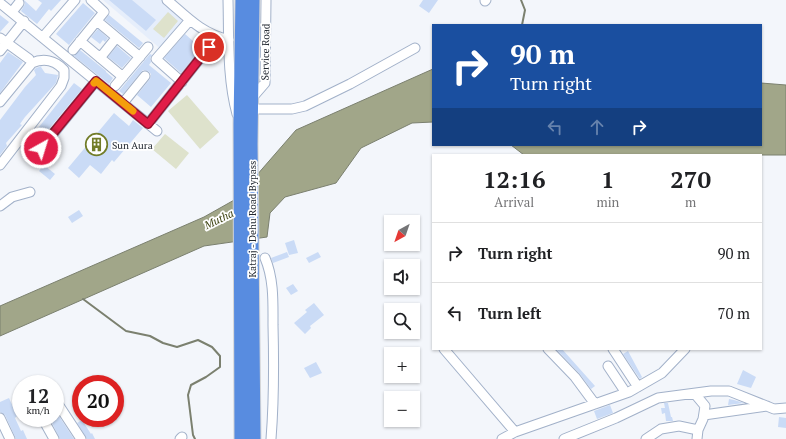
<!DOCTYPE html>
<html lang="en">
<head>
<meta charset="utf-8">
<style>
  :root { --surface:#fff; --page:#f2f2f2; --text:#202124; --muted:#757577; --line:#e0e0e0 }
  body { margin:0; font-family:"PT Serif",serif; background:var(--page); color:var(--text); height:100vh; display:flex; flex-direction:column; font-size:15px; white-space:nowrap }
  * { box-sizing:border-box; margin:0 }
  p { font-size:13px; color:var(--muted) }
  .icon { flex:none; width:22px; height:22px; fill:none; stroke:currentColor; stroke-width:2; stroke-linecap:round; stroke-linejoin:round }
  .map { position:relative; flex:1; overflow:hidden }
  .side { position:absolute; left:432px; top:154px; width:330px; height:196px; display:flex; flex-direction:column; background:var(--surface); border-radius:0px; box-shadow:0 1px 3px #0004 }
  .side>* { flex:none }
  .guide { position:absolute; left:432px; top:24px; width:330px; height:122px; border-radius:0px; box-shadow:0 1px 3px #0004; background:#1a4fa0; color:#fff; overflow:hidden }
  .needle { width:26px; rotate:220deg }
  .buttons { position:absolute; left:384px; top:215px; display:grid; gap:8px }
  .buttons a { display:grid; place-items:center; width:36px; height:36px; border-radius:0px; background:var(--surface); box-shadow:0 1px 3px #0004; font-size:20px }
  .speed { position:absolute; left:12px; top:375px; display:flex; gap:8px; font-size:20px; font-weight:700; text-align:center }
  .speed>* { display:grid; place-content:center; width:52px; height:52px; border-radius:50%; background:var(--surface); box-shadow:0 1px 3px #0004; line-height:1 }
  .speed small { font-size:10px; font-weight:400 }
  .speed .limit { border:6px solid #d22; background:#fff; color:#111 }
  .pin { position:absolute; display:grid; place-items:center; width:34px; height:34px; color:#fff; margin:-17px; border:2px solid #fff; border-radius:50%; box-shadow:0 1px 4px #0007 }
  .me { position:absolute; width:44px; margin:-22px; rotate:39deg; stroke-linejoin:round; filter:drop-shadow(0 0 3px #0008) }
  .turn { display:flex; align-items:center; gap:14px; height:84px; padding:0 12px; font-size:18px }
  .turn .icon { width:52px; height:52px; stroke-width:2.5 }
  .turn b { display:block; font-size:28px; line-height:34px }
  .lanes { display:flex; align-items:center; height:38px; padding:0 12px; background:#0003; justify-content:center; gap:20px; direction:ltr }
  .lanes .off { opacity:.35 }
  .eta { display:flex; justify-content:space-evenly; align-items:center; height:68px; text-align:center }
  .eta b { font-size:24px; font-weight:800; line-height:28px }
  ul { padding:0; list-style:none }
  li { display:flex; align-items:center; gap:12px; height:60px; padding:0 12px; border-top:1px solid var(--line) }
  li div { flex:1 }
  li b { display:block; font-size:15px }
  li em { font-style:normal }
  .map>svg:first-child { display:block }
  .built { fill:#e6eefb }
  .green { fill:#dee2cc }
  .water { fill:#a1a689; stroke:#7b806f }
  .lines { fill:none; stroke-linecap:round; stroke-linejoin:round }
  .stream { stroke:#7b806f; stroke-width:2 }
  .building { fill:#cadbf6 }
  .minor-casing { stroke:#a2b1c9; stroke-width:11 }
  .highway-casing { stroke:#d3d4d6; stroke-width:15 }
  .minor { stroke:#fff; stroke-width:9 }
  .highway { stroke:#588ce0; stroke-width:13 }
  .route-casing { stroke:#92132f; stroke-width:10 }
  .route { stroke:#e11d48; stroke-width:7 }
  .slow { stroke:#f59e0b; stroke-width:7 }
  .labels { text-anchor:middle; stroke-width:3.5; stroke-linejoin:round; paint-order:stroke }
  .street-label { font-size:10px; fill:#222831; stroke:#fff }
  .poi-label { font-size:10px; fill:#222831; stroke:#fff; text-anchor:start }
  .water-label { font-size:11px; font-style:italic; fill:#3a400d; stroke:#fff }
</style>
</head>
<body>
<div class="map">
<svg width="786" height="439" viewBox="0 0 786 439">
  <rect width="100%" height="100%" fill="#f3f6fb"/>
  <path class="built" d="M103,0H165L187,20L162,50Z"/>
  <path class="green" d="M168,12L178,21L164,38L153,29Z
    M187,95L219,132L200,149L168,111Z
    M165,134L189,153L176,169L152,149Z"/>
  <path class="water" d="M433,69V122L412,123L361,148L336,183L285,197L270,213L267,237L204,246L0,336V306L204,217L236,199L296,130Z
    M761,83L786,85V155H524L511,145H761Z"/>
  <g class="lines">
    <path class="stream" d="M521,0L525,10L522,25
      M83,299L126,331L150,336L163,343L177,347L198,340L212,347L220,356V367L206,377L191,385L188,395L193,435L195,439"/>
  </g>
  <path class="building" d="M24,0L36,11L42,3L38,0H61L51,11L49,9L37,24L21,11L25,4Z
    M109,0H132L156,20L146,31Z
    M423,0H438L429,13L419,6Z
    M83,3L95,13L69,45L56,34Z
    M0,15L9,22L0,32Z
    M109,15L143,43L139,48L105,20Z
    M98,29L108,38L105,42L103,40L100,44L91,37Z
    M185,34L201,48L181,73L164,58Z
    M117,46L131,58L122,68L108,57Z
    M80,50L106,71V72L113,78L109,84L74,56Z
    M8,52L23,62L0,93V63Z
    M150,54L152,55L150,58L151,62L149,65L171,83L151,107L137,95L150,79L151,74L148,71L143,70L141,72L123,94L119,91Z
    M42,66L41,67L45,73L58,75L56,83L25,117L20,124L22,125L6,143L7,146L0,155V120L25,87L36,75L34,70L36,68Z
    M74,83L82,89L30,152L23,147Z
    M114,113L129,126L133,120L143,128L114,162L112,160L101,174L90,165L79,178L68,168Z
    M44,165L55,174L50,180L39,171Z
    M79,210L83,216L72,223L68,217Z
    M294,240L298,253L289,255L285,243Z
    M287,252L289,257L273,263L271,258Z
    M318,252L321,257L309,263L306,258Z
    M293,284L298,291L291,295L286,288Z
    M314,303L324,315L310,326L311,328L305,334L294,323L307,312L305,310Z
    M556,349H562L595,386L591,389L579,373Z
    M628,351L642,377L640,379L623,354Z
    M316,362L322,373L310,378L304,368Z
    M743,370L756,377L751,388L737,384Z
    M9,398L17,416L15,418L21,431L23,430L27,439H16L5,415L0,412V402Z
    M729,399L734,400L744,403L728,405Z
    M664,403H668L671,417H672L673,421H666L665,413L662,414L661,408H665Z
    M610,405L613,413L597,419L594,411Z
    M55,410L74,439H60L50,419L55,418Z
    M779,417L786,418V428L778,427Z
    M82,420L91,434L92,433L95,439H87L77,423Z"/>
  <g class="lines">
    <defs>
      <path id="minor" d="M167,0C188,18 201,33 229,40
        M228,0C229,37 227,78 237,114
        M485,1L486,0
        M0,3L157,131
        M12,12L19,3
        M97,21L140,57
        M43,37L75,0
        M0,38L29,59
        M80,41L123,77
        M73,50L104,12L91,0
        M0,51L24,21
        M100,58L116,38
        M182,82L156,59L190,20
        M115,86L148,47
        M252,98L265,83L266,0
        M0,102L32,63C43,58 55,60 64,70V78L61,86L0,165
        M123,103L145,76
        M251,109H292L305,106L350,84L415,48
        M148,124L209,47
        M35,156L96,81
        M0,206L12,197L30,192
        M265,258C274,279 273,303 273,325C274,363 274,401 271,439
        M444,349L515,432
        M548,349L575,377L595,404
        M613,349L638,387
        M608,366L626,393
        M695,394L705,406L703,419L698,430L697,439
        M56,401L81,439
        M704,415L767,406
        M0,418L10,439
        M44,421L54,439
        M180,439L182,437
        M502,439L515,432L629,392L662,373L685,349
        M564,439L616,418L658,398L711,391H729L774,409L786,408
        M646,439L661,429L679,426L698,430"/>
      <path id="highway" d="M253,0L251,144L254,439
        M241,439L240,124L242,0"/>
    </defs>
    <use href="#minor" class="minor-casing"/>
    <use href="#highway" class="highway-casing"/>
    <use href="#minor" class="minor"/>
    <use href="#highway" class="highway"/>
  </g>
  <g class="lines">
    <defs>
      <path id="route" d="M41,148L96,81L148,124L209,47"/>
    </defs>
    <use href="#route" class="route-casing"/>
    <use href="#route" class="route"/>
    <path class="slow" d="M94,83L96,81L133,111"/>
  </g>
  <defs>
    <symbol id="building-ring" viewBox="-11 -11 22 22"><circle r="9.5" fill="#fff" stroke="#727d29" stroke-width="1.5"/><path d="M-4-6H4V6H1V3H-1V6H-4ZM-2.5-4.3h1.7v1.8h-1.7ZM.8-4.3h1.7v1.8H.8ZM-2.5-1h1.7V.8h-1.7ZM.8-1h1.7V.8H.8Z" fill="#727d29"/></symbol>
  </defs>
  <g fill-rule="evenodd">
    <use href="#building-ring" x="84" y="132" width="25" height="25"/>
  </g>
  <g class="labels">
    <g class="street-label">
      <text transform="translate(265 52) rotate(-89)" y="4">Service Road</text>
      <text transform="translate(252 219) rotate(-90)" y="4">Katraj - Dehu Road Bypass</text>
    </g>
    <g class="poi-label">
      <text x="112" y="149">Sun Aura</text>
    </g>
    <g class="water-label">
      <text transform="translate(219 219) rotate(-26)" y="4">Mutha</text>
    </g>
  </g>
</svg>
<div class="buttons">
<a><svg class="needle" viewBox="-14 -14 28 28"><path d="M0-13l5 13h-10z" fill="#e53935"/><path d="M0 13l5-13h-10z" fill="#757577"/></svg></a>
<a><svg class="icon" aria-label="sound" viewBox="0 0 24 24"><path d="M4 9h4l5-4v14l-5-4H4zM17 9q2 3 0 6"/></svg></a>
<a><svg class="icon" aria-label="search" viewBox="0 0 24 24"><circle cx="10" cy="10" r="6"/><path d="M15 15l6 6"/></svg></a>
<a>+</a>
<a>−</a>
</div>
<div class="speed"><div>12<small>km/h</small></div><div class="limit">20</div></div>
<div class="pin" style="left:209px;top:47px;background:#d93025"><svg class="icon" aria-label="arrive" viewBox="0 0 24 24"><path d="M6 21V4h12l-3 4 3 4H6"/></svg></div>
<svg class="me" style="left:41px;top:148px" viewBox="-20 -20 40 40"><circle r="17" fill="#e11d48" stroke="#fff" stroke-width="3"/><path d="M0-11L8 9 0 5-8 9z" fill="#fff"/></svg>
<div class="guide">
<div class="turn"><svg class="icon" aria-label="right" viewBox="0 0 24 24"><path d="M7 20v-9h11M14 6l5 5-5 5"/></svg><div><b>90 m</b>Turn right</div></div>
<div class="lanes"><svg class="icon off" aria-label="left" viewBox="0 0 24 24"><path d="M17 20v-9H6M10 6l-5 5 5 5"/></svg><svg class="icon off" aria-label="ahead" viewBox="0 0 24 24"><path d="M12 20V5M6 11l6-6 6 6"/></svg><svg class="icon" aria-label="right" viewBox="0 0 24 24"><path d="M7 20v-9h11M14 6l5 5-5 5"/></svg></div>
</div>
<section class="side">
<div class="eta">
<div><b>12:16</b><p>Arrival</p></div>
<div><b>1</b><p>min</p></div>
<div><b>270</b><p>m</p></div>
</div>
<ul>
<li><svg class="icon" aria-label="right" viewBox="0 0 24 24"><path d="M7 20v-9h11M14 6l5 5-5 5"/></svg><div><b>Turn right</b></div><em>90 m</em></li>
<li><svg class="icon" aria-label="left" viewBox="0 0 24 24"><path d="M17 20v-9H6M10 6l-5 5 5 5"/></svg><div><b>Turn left</b></div><em>70 m</em></li>
</ul>
</section>
</div>
</body>
</html>
